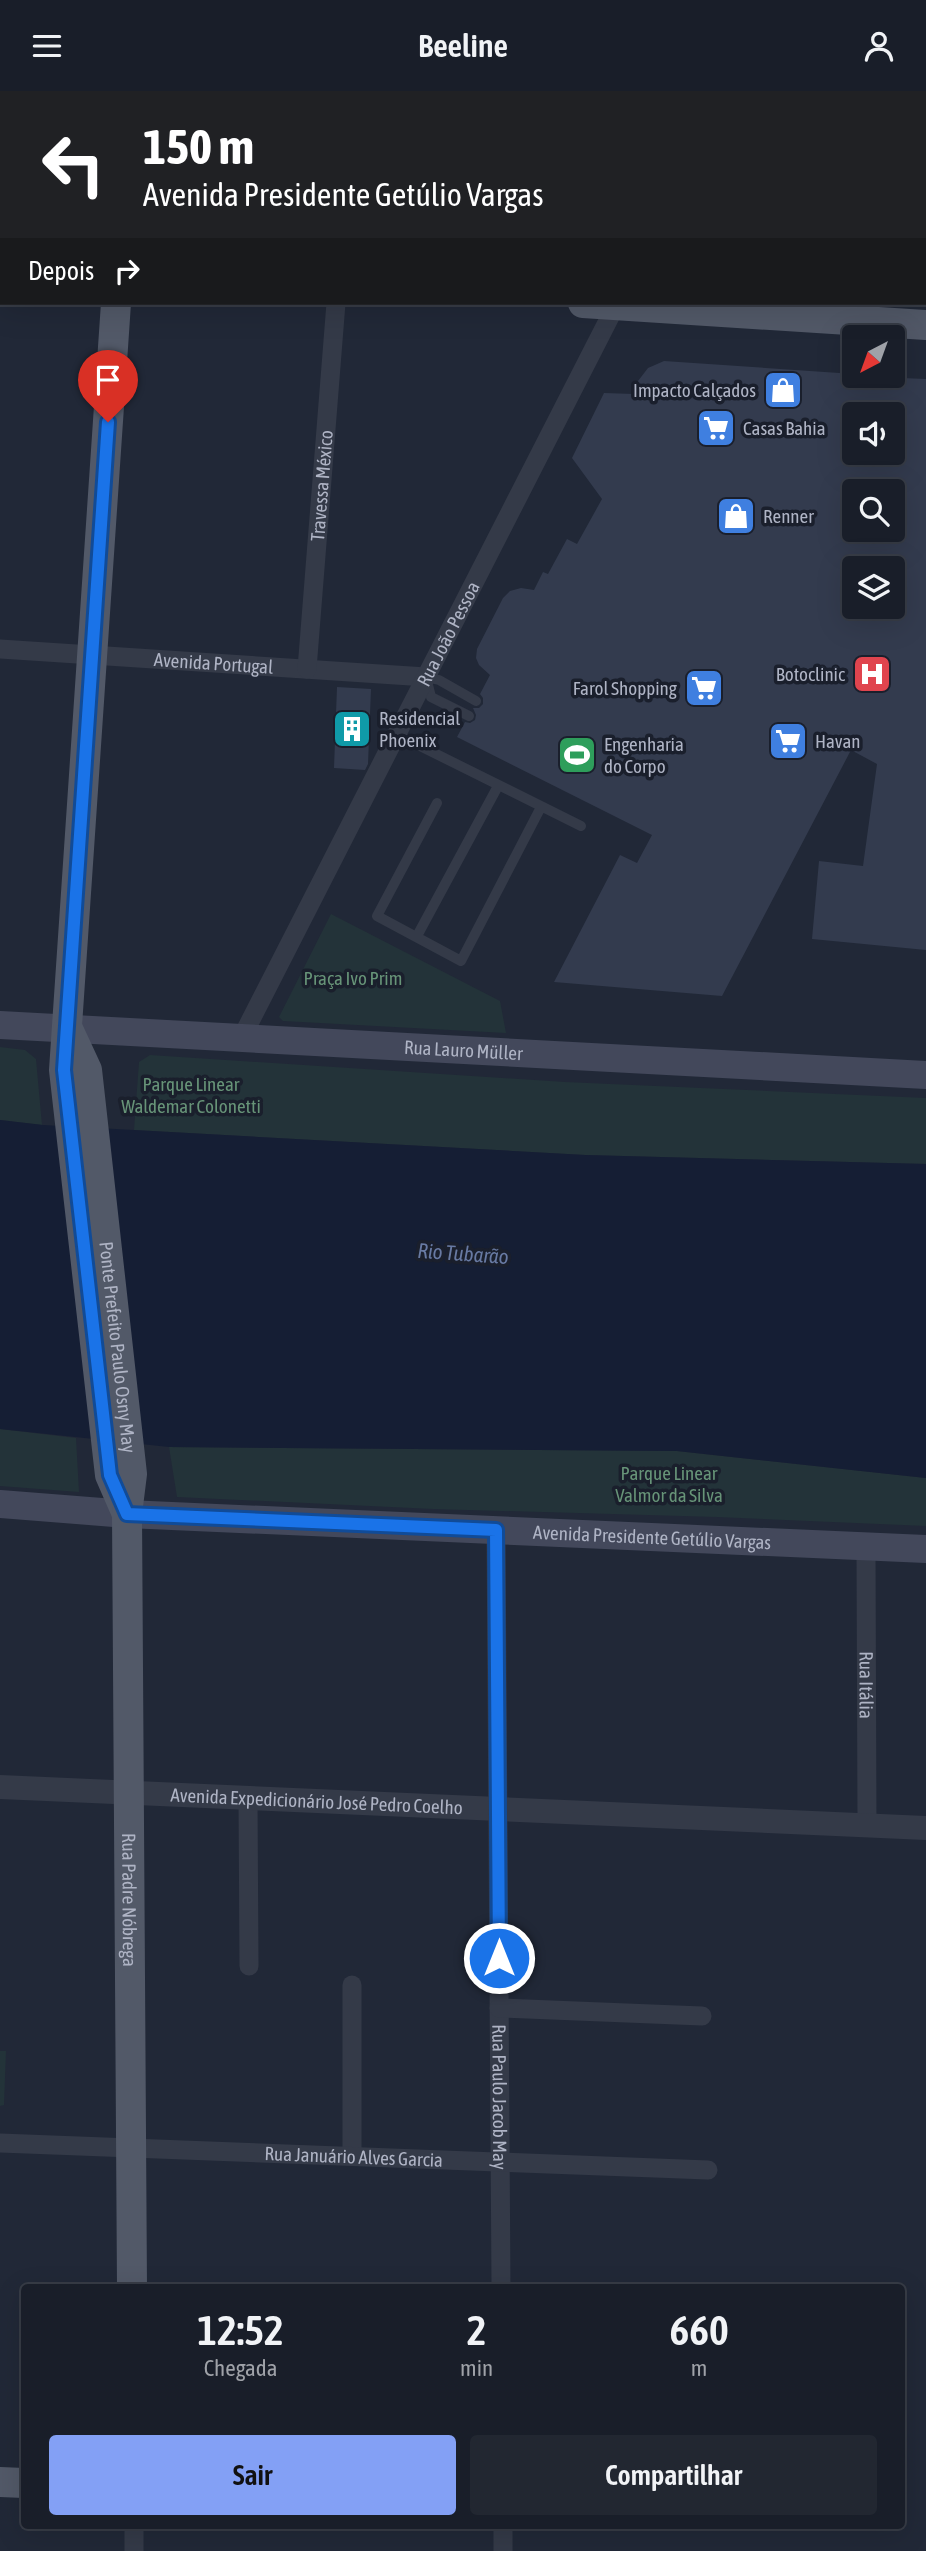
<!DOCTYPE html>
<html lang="pt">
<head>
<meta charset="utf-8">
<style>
  :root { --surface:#191e29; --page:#222731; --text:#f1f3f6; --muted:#9fa2a8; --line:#373c46; --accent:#83a0f5 }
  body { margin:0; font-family:"Asap Condensed",sans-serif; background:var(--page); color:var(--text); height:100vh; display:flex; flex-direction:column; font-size:26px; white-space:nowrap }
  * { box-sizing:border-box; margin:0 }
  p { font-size:23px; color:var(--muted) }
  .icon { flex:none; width:38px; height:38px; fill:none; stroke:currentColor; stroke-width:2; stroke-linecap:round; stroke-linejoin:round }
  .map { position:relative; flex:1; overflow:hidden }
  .sheet { position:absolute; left:21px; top:2193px; width:884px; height:245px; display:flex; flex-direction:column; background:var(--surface); border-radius:7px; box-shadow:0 7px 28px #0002,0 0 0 2px var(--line) }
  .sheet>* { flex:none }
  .banner { position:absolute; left:0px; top:0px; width:928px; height:214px; box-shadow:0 7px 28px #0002,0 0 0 2px var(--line); background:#202124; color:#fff; overflow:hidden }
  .needle { width:46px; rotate:221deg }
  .buttons { position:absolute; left:842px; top:234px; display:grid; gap:14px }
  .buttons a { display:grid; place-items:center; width:63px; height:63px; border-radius:7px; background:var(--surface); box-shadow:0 7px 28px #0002,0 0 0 2px var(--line); font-size:35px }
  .pin { position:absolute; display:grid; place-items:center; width:60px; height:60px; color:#fff; margin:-72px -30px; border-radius:50% 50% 50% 0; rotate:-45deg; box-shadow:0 0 7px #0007 }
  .pin .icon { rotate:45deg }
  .me { position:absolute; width:77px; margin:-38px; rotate:0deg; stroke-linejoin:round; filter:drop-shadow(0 0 5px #0008) }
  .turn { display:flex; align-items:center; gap:24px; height:147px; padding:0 28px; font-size:32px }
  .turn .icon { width:91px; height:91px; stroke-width:2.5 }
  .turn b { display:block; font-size:49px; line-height:60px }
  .then { display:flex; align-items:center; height:66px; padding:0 28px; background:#0003; gap:14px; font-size:26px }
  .eta { display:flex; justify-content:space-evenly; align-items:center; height:119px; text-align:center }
  .eta b { font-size:42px; font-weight:600; line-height:49px }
  .action { display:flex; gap:14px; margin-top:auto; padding:14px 28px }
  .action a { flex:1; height:80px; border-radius:7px; background:var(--accent); color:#111; font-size:28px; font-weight:600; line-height:80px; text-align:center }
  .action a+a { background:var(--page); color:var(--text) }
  header { display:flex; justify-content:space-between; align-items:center; height:91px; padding:0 28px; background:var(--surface); font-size:32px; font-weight:600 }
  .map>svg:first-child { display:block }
  .green { fill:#233339 }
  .water { fill:#151e34 }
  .building { fill:#333b4e; fill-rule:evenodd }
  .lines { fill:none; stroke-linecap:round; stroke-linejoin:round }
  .service { stroke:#343a48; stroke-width:10 }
  .minor { stroke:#343a48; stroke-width:19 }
  .tertiary { stroke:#343a48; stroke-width:24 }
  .secondary { stroke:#43485b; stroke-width:28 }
  .primary { stroke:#525968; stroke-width:30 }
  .route-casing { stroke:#114b97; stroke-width:18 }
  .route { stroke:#1a73e8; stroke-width:12 }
  .labels { text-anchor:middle; stroke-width:7; stroke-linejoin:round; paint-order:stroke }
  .poi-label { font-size:19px; fill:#afb4c5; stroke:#1a1f2c; text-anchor:start }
  .street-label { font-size:19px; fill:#afb4c5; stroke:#1a1f2c }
  .park-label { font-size:19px; fill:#679478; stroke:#1a1f2c }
  .water-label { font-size:21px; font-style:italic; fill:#687aa3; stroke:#1a1f2c }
</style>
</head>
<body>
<header><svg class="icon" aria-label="menu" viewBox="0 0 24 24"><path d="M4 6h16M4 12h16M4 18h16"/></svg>Beeline<svg class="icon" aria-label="person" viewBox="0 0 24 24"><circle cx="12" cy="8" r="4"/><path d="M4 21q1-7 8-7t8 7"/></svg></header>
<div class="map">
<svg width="926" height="2460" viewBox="0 0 926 2460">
  <rect width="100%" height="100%" fill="#212837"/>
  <path class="green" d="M331,823L500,910L506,942L283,930L279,926Z
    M0,956L25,959L36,968L42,1034L0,1029Z
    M150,964L565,991L926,1007V1073L585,1064L134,1039L139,971Z
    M0,1338L76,1347L79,1401L0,1395Z
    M169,1356L677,1360L926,1387V1435L717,1426L433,1418L177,1406Z
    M0,1960H6L4,2014L0,2015Z"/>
  <path class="water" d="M0,1029L43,1034L585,1064L926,1073V1387L677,1360L169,1356L0,1338Z"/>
  <path class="building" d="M664,270L854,283V285L926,288V859L812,848L819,770L863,775L877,673L851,659L722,905L554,891L620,764L637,772L652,744L457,646L465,631L470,632L475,629L476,624L473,617H479L483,613V607L480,603L490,584L479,574L476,567L477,558L503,507L510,500L521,497L534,499L543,481L548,483L567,448L577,453L602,408L572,367L604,302L634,303L638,290L648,277ZM854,324H892V362H854ZM854,401H892V439H854ZM854,478H892V516H854Z
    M337,596L371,598L368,673L365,679L334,677Z"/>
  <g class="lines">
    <path class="service" d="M469,625L431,606L426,586L439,589L476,610
      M396,643L581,735
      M437,712L377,825L461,870L541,716
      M417,845L498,695"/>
    <g class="minor">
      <path d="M130,2V0"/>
      <path d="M516,2V0"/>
      <path d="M926,178V174"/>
      <path id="s1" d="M0,558L426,586"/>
      <path id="s2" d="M307,578L336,212"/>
      <path id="s3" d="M241,948L616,214"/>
      <path id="s4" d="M496,1439L501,2196"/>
      <path id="s5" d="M866,1456L867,1734"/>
      <path d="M248,1707L249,1875"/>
      <path d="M352,1894V2065"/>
      <path d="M499,1917L702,1925"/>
      <path id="s6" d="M0,2052L708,2079"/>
      <path d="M134,2434V2460"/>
      <path d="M503,2434V2460"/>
    </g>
    <path class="tertiary" id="s7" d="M0,1696L926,1737"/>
    <g class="secondary">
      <path id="s8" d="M0,934L926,984"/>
      <path id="s9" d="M0,1413L127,1423L926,1458"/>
    </g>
    <g class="primary">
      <path d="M0,142H2"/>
      <path d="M0,174H2"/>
      <path d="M116,212L64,979L110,1384L127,1423"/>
      <path d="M583,212L926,234"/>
      <path id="s10" d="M68,938L87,979L132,1383L127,1423L132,2196"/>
      <path d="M0,2391L24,2392"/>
    </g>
  </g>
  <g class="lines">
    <defs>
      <path id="route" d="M108,331L64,979L110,1384L127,1423L496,1439L499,1867"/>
    </defs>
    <use href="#route" class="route-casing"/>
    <use href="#route" class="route"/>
  </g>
  <defs>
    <symbol id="shop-square" viewBox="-11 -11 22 22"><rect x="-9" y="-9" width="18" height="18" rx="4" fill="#3f7fe0" stroke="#1a1f2c"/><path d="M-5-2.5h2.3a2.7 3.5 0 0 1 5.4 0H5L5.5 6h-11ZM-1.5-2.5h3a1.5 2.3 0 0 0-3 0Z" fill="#fff"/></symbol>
    <symbol id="supermarket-square" viewBox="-11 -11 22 22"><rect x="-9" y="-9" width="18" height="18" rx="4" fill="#3f7fe0" stroke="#1a1f2c"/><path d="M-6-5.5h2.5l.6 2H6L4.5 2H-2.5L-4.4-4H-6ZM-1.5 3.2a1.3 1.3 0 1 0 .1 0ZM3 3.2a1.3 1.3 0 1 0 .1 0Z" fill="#fff"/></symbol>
    <symbol id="hospital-square" viewBox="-11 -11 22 22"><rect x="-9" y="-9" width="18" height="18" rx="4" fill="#e0444e" stroke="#1a1f2c"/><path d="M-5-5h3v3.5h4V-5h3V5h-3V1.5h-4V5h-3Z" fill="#fff"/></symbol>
    <symbol id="building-square" viewBox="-11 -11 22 22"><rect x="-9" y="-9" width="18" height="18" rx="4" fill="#0f9aa8" stroke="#1a1f2c"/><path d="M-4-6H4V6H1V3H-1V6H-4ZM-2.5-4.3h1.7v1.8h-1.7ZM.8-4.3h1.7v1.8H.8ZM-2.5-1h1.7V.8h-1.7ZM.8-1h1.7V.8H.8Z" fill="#fff"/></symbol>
    <symbol id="stadium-square" viewBox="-11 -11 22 22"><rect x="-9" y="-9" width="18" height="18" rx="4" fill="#2e9e5b" stroke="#1a1f2c"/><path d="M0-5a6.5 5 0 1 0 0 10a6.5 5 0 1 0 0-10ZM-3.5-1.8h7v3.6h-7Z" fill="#fff"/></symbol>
  </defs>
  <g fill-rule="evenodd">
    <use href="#shop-square" x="761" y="277" width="44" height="44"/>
    <use href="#supermarket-square" x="694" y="315" width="44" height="44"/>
    <use href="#shop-square" x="714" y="403" width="44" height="44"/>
    <use href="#hospital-square" x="850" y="561" width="44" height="44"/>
    <use href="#supermarket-square" x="682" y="575" width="44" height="44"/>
    <use href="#building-square" x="330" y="616" width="44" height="44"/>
    <use href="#supermarket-square" x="766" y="628" width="44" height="44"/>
    <use href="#stadium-square" x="555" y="642" width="44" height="44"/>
  </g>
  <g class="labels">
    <g class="poi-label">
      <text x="756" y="306" text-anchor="end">Impacto Calçados</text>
      <text x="743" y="344">Casas Bahia</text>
      <text x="763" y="432">Renner</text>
      <text x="845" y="590" text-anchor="end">Botoclinic</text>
      <text x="677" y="604" text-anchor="end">Farol Shopping</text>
      <text x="379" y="634">Residencial<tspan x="379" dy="22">Phoenix</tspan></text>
      <text x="815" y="657">Havan</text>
      <text x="604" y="660">Engenharia<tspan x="604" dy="22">do Corpo</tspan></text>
    </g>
    <g class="street-label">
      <text dy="7" stroke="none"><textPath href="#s2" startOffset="184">Travessa México</textPath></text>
      <text dy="7" stroke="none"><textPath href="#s3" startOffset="455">Rua João Pessoa</textPath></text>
      <text dy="7" stroke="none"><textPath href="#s1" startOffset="214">Avenida Portugal</textPath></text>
      <text dy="7" stroke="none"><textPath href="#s8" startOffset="464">Rua Lauro Müller</textPath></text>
      <text dy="7" stroke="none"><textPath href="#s10" startOffset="324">Ponte Prefeito Paulo Osny May</textPath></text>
      <text dy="7" stroke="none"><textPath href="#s9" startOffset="653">Avenida Presidente Getúlio Vargas</textPath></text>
      <text dy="7" stroke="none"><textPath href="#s5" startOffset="138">Rua Itália</textPath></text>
      <text dy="7" stroke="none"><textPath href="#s7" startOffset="317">Avenida Expedicionário José Pedro Coelho</textPath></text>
      <text dy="7" stroke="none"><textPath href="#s10" startOffset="878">Rua Padre Nóbrega</textPath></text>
      <text dy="7" stroke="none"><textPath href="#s4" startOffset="567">Rua Paulo Jacob May</textPath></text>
      <text dy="7" stroke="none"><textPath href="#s6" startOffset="354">Rua Januário Alves Garcia</textPath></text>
    </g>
    <g class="park-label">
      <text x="353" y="894">Praça Ivo Prim</text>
      <text x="191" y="1000">Parque Linear<tspan x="191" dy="22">Waldemar Colonetti</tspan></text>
      <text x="669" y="1389">Parque Linear<tspan x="669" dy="22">Valmor da Silva</tspan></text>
    </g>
    <g class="water-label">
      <text transform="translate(463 1163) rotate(4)" y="7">Rio Tubarão</text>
    </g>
  </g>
</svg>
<div class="buttons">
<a><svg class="needle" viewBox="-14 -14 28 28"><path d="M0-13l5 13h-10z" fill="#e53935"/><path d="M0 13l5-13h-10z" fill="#9fa2a8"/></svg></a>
<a><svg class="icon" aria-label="sound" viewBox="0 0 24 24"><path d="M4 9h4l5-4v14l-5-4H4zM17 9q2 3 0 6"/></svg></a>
<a><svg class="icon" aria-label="search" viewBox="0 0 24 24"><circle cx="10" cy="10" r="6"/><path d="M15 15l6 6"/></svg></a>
<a><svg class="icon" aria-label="layers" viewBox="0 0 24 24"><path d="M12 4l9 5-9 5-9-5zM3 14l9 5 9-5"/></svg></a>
</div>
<div class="pin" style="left:108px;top:331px;background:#d93025"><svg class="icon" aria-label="arrive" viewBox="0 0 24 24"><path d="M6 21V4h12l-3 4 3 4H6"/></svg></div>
<svg class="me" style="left:499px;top:1867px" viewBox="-20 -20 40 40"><circle r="17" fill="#1a73e8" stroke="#fff" stroke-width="3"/><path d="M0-11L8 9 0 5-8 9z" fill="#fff"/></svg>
<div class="banner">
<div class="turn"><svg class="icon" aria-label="left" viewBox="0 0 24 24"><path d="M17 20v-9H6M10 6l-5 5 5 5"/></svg><div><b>150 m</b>Avenida Presidente Getúlio Vargas</div></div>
<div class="then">Depois<svg class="icon" aria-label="right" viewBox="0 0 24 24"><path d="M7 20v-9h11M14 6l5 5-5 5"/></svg></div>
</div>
<section class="sheet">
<div class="eta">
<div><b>12:52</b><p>Chegada</p></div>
<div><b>2</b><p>min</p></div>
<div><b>660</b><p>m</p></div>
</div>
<div class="action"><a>Sair</a><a>Compartilhar</a></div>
</section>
</div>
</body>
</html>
